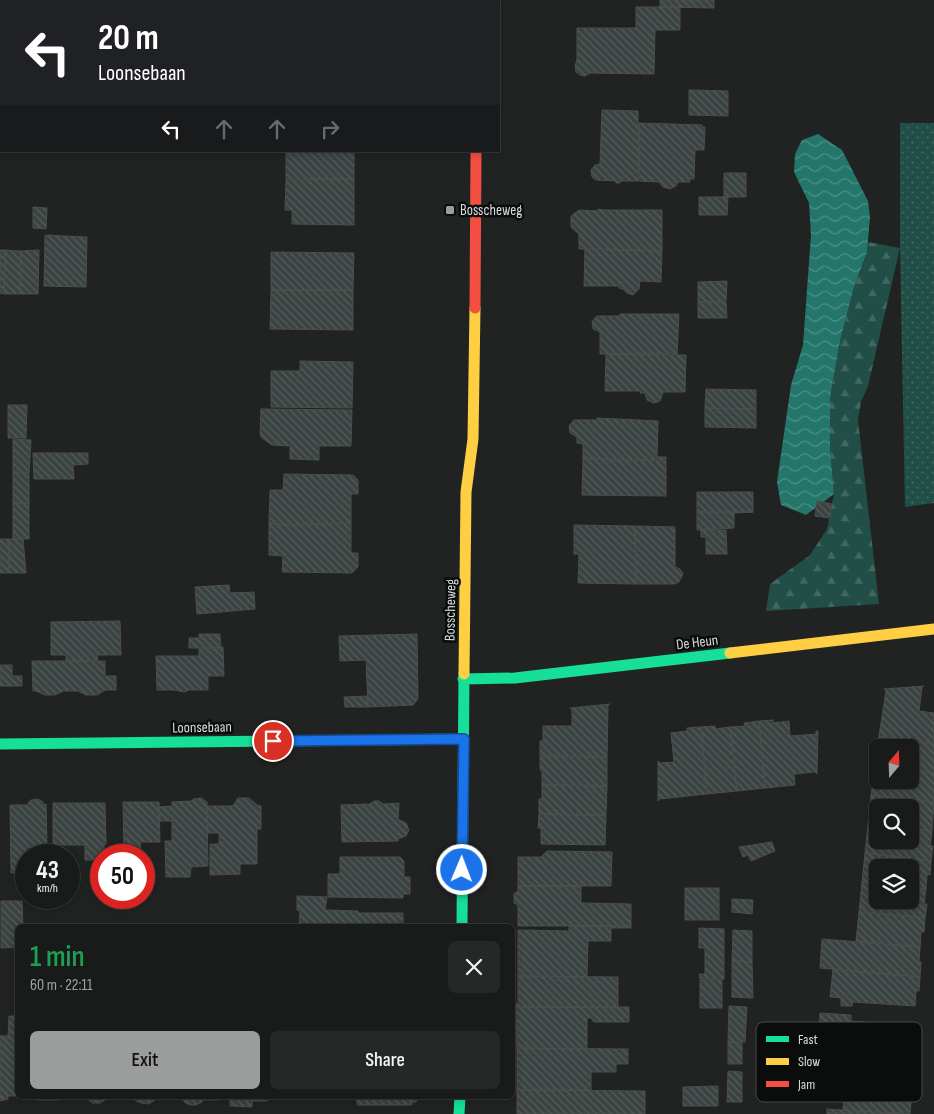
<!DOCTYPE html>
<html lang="en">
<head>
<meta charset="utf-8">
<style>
  :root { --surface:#191a1a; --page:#262727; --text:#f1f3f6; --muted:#9fa1a2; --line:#373839; --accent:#9a9d9c }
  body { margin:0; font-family:"Sofia Sans Condensed",sans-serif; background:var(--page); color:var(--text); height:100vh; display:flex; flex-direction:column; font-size:19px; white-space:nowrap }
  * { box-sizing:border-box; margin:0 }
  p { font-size:16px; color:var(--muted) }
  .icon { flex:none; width:28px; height:28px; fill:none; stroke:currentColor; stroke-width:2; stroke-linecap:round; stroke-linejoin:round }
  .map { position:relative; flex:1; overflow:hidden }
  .panel { position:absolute; left:15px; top:924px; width:500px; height:175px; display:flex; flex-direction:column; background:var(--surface); border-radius:8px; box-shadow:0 2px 8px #0003,0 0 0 1px var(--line) }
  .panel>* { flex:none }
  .hud { position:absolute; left:0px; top:0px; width:500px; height:152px; box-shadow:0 2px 8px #0003,0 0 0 1px var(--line); background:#202124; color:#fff; overflow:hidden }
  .needle { width:32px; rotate:19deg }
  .fabs { position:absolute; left:869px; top:739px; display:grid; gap:10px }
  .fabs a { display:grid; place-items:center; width:50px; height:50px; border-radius:8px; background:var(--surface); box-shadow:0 2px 8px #0003,0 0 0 1px var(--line); font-size:25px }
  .speed { position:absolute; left:15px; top:844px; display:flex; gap:10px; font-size:25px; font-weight:700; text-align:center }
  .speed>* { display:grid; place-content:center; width:65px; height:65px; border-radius:50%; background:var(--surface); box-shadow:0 2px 8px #0003,0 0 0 1px var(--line); line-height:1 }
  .speed small { font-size:12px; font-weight:400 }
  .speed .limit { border:8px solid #d22; background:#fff; color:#111 }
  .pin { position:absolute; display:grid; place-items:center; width:42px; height:42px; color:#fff; margin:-21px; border:2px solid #fff; border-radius:50%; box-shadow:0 1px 5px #0007 }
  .me { position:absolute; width:55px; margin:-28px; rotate:1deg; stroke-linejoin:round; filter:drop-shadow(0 0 4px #0008) }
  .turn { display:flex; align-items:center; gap:18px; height:105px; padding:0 15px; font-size:22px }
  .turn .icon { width:65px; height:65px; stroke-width:2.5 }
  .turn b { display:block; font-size:35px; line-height:42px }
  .lanes { display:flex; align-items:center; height:48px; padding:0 15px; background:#0003; justify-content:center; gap:25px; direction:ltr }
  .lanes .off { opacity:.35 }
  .round { display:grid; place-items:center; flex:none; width:52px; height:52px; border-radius:8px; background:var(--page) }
  .headline { display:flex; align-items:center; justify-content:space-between; height:85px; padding:0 15px }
  h1 { font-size:30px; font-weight:600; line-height:38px; color:#1e9e55 }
  .button { display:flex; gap:10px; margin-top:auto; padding:10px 15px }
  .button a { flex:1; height:58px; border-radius:8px; background:var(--accent); color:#111; font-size:20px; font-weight:600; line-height:58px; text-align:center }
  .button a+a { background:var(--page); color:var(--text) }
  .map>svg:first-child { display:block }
  .grass { fill:url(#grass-dots) }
  .forest { fill:url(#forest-firs) }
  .water { fill:url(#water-waves) }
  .building { fill:url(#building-back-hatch); stroke:#4c4e4d }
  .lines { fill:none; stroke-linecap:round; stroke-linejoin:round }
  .fast { stroke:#16e098; stroke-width:11 }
  .slow { stroke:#ffcf43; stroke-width:11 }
  .jam { stroke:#f24e42; stroke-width:11 }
  .route-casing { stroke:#114b97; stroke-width:12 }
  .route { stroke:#1a73e8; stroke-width:9 }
  .poi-dot { fill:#9a9d9c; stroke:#0b0c0c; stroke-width:2 }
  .labels { text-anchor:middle; stroke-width:5; stroke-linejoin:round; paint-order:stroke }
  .poi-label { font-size:15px; fill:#dbdede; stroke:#0b0c0c; text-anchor:start }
  .street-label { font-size:15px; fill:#dbdede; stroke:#0b0c0c }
  .key { fill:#0b0c0c; stroke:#494b4b; stroke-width:1 }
  .key-label { font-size:14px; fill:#dbdede }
</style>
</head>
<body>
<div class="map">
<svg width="934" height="1114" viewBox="0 0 934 1114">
  <defs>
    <pattern id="grass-dots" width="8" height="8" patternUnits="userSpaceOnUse" patternTransform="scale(1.25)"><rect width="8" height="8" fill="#214e47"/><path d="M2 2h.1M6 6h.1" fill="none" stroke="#416761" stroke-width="1.8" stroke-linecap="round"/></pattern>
    <pattern id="forest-firs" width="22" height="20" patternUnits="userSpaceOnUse" patternTransform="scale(1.25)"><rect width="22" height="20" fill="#214e47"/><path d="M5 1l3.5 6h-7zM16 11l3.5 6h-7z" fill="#416761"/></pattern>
    <pattern id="water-waves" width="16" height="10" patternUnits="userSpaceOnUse" patternTransform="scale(1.25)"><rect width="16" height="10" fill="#24766a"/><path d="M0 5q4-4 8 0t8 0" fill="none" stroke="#4e8f86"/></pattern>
    <pattern id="building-back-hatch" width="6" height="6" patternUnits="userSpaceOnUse" patternTransform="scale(1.25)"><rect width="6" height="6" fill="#3a4342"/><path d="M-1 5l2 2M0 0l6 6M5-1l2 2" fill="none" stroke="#565e5d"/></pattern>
  </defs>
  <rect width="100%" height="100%" fill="#212322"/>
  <path class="grass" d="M900,123H934V503L905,507L900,248Z"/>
  <path class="forest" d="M868,242L900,248L868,386L861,402L858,420L879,604L766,611L770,584L810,555L827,529L834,494L830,448V398L840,341L854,287L867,252Z"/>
  <path class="water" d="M818,134L842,150L868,201L870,217L867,252L854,287L840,341L830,398V448L834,494L806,515L781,505L777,482L791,385L803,345L811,235L809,203L794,172L795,154L802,140Z"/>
  <path class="building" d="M660,0H714V8L660,7Z
    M636,7H680V30H655L654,74L590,73L585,76L580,75L576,72L575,66L577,60V28H636Z
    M689,90L728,91V116L689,115Z
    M602,110L638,111V123H639L638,181H620V183H616V181L596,180L592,177L591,170L595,165L600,164Z
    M639,123L702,125V127H705L704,150H695L694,179H689L690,182H678L676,186L670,189L663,187L659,182L639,181Z
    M286,151H354V179H286Z
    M724,173H746V197H724Z
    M354,179V225L292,224V210H285L286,180Z
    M699,197H728L727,215H699Z
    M33,207L47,208L46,229L33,228Z
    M598,209L603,210H662V251L579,249V234L571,227V216L579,210L598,211Z
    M45,235L87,237L86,287L44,286Z
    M585,249L662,251L661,282L640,281L639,289L633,295L627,293L623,289L619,288V286H584Z
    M0,250H5L4,294L0,293Z
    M5,250L21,251L20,294H4Z
    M39,250L38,294H20L21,251Z
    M271,252L354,253L353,290H271Z
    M727,281L726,301L698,302V282Z
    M271,290H353V330L270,329Z
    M698,302H726L727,318H698Z
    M620,314H679L677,354H600V332L593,329L592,321L597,316H620Z
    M606,354L686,355L685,392H663L660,401L654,403L647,400L645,393H640V391H605Z
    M300,361L353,362L352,408L271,407V371H300Z
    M706,389L756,390V409L705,408Z
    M8,405H27L26,438H8Z
    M705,408L756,409V428L705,427Z
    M261,409L352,410L351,446H319V460L290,459V446L272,445L262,438L260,434Z
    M597,418L658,421L657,457H666V460L583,459V444L577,443V437L570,433L569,426L574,420H597Z
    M13,439L31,440L29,473L13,472Z
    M33,453H88V464L73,465L74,479H34Z
    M583,459L666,461V496L582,495Z
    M13,472L29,473V503H13Z
    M284,474L353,475L358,480V494H351V523L283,525L269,523L270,490H283Z
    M697,492H753V512H697Z
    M817,501L832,504L830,518L815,516Z
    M13,503H29V539H13Z
    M697,512H753L734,513V528L697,530Z
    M269,523L283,525L351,523V553H358V567L352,573L282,572L283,556L269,555Z
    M574,525L635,526L636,584L578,583L579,554H574Z
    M635,526L675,527V567L680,569L683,574L679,582L674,584H636Z
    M701,530H726L727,554H706V537H701Z
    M0,539H9V573H0Z
    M9,539H23L26,573H9Z
    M229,585L230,593L254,592L255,609L197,614L195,587Z
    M120,621L121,655H97L98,660L66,661V655H51V622Z
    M199,634H220L221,648H189V638H199Z
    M417,634L418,699L413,705L368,707L366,660L340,661L339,636Z
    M223,647L224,676H208V690H189L184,692L174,690H157L156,656H199V649Z
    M32,661H105V676H116V690H105L97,695H86L78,691H63L55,695H45L36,691H33Z
    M0,665H12V676H22V686H0Z
    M924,686L922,687L919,711L934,713V744L879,736L886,691L884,689Z
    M368,696V707H345L344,697Z
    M610,704L608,705L607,757L540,756V741H543V726H572V709L570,708Z
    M773,720V723L789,721L790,736L816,734V731H818L817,774L815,772L794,774L795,785L765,788L759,721Z
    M759,721L765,788L737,791L730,727L745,726L744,723Z
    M715,726V729L730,727L737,791L707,794L701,727Z
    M701,727L707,794L659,799L658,801V761L660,763L674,762L671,733L687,731V728Z
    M879,736L934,744V773L910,770V748H878Z
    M540,756L607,757V786L542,785V770H540Z
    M876,765L878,766V780H910V770L934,773V802L871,795Z
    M542,785L607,786L606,815L539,814V799H542Z
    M871,795L934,802L932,831L910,829V808H878V825L868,824Z
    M201,798L207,802L208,866L191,867L190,877H166L165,841H172V821H159V807L172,806V802L192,801L193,799Z
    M238,798H249L257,805L261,806V829H257V864H240V874L210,875V844H219V833H208L207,806H233Z
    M38,799L43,802V805L46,804L47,847L26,848V873H11L10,805H27L31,800Z
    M374,801H379L383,804L399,803L398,819L406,823L409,830L406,836L398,839V841L342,842L341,805L370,804Z
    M123,802H159L160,842H140L141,855H108V852H124Z
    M53,803H105L106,844L104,845V855H101V860H85V845H53Z
    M539,814L606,815L605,845L541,844V828H538Z
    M868,824L878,825V840H910V829L932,831L930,846H933L931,861L865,853Z
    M772,842L775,851L751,861L748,855L743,857L739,847Z
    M547,851L612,852L611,886H518V857H541Z
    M865,853L931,861L930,875L927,874L926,889L910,888V868H878V884L862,882Z
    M340,857H400L404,861V877H410V894H403V898L328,897V874H340Z
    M862,882L878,884V900H910V888L926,889L924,904H927L925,918L859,912Z
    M518,886H581V903L631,904V926H518V905L514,903V894L518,891Z
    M685,888H719V920H685Z
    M297,896L327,897L325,910L358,911V913H403V926H299L300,911L297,910Z
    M732,899L753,900L752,914L732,912Z
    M1,901H22L23,926H18V947L1,948Z
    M859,912L925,918L924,932H921L920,947L856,941Z
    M569,926H631V928H611V941H588L587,977L518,976V930L569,931Z
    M699,928L724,929V979H700L699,974H705V948H699Z
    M733,930L752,931V962L732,961Z
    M822,939L920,947L919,962H921L920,977L820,968Z
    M732,961L752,962L753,998L732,997Z
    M833,969L920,977L919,991H916L915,1006L853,1002L852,1006H841V998L830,997Z
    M518,976L618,977V1007H516V1004H518Z
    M700,980H722V1008H700Z
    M729,1006L747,1007L745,1042H728Z
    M516,1007H629V1022H594L591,1018H587V1049L517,1048Z
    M820,1013L851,1015V1021L914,1026L912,1042H915L914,1056L818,1047Z
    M9,1016H18V1096H8V1099L0,1101V1036H8Z
    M728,1042L742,1043V1064H728Z
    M517,1048L628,1049V1064H616V1072H591V1090H517Z
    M728,1071L742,1072V1102H727Z
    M845,1080L909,1084L908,1099L911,1100L910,1114L843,1110Z
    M718,1086V1106H683V1087Z
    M517,1090L645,1091V1114H517Z
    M37,1096H61H59V1100H38L39,1096Z
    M84,1096H122V1098H105V1100L100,1103H92Z
    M133,1096H171V1099L155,1098L154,1101L148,1104L141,1103L136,1101Z
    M181,1096H218V1100H202V1102L196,1105H190L184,1102V1100H181Z
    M230,1096H268L267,1101H252V1107L230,1106Z
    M357,1096H418L416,1102H412V1105H357Z
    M827,1109L843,1110L910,1114H827Z"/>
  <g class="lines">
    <path class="fast" d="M477,0V1
      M463,679L515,678L730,653
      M0,744L464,739
      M462,926L464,674
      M459,1114L460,1096"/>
    <path class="slow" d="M730,653L934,629
      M464,674L466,492L473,439L475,308"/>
    <path class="jam" d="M475,308L476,151"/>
  </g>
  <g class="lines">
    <defs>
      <path id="route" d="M273,741L464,739L462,870"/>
    </defs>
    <use href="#route" class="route-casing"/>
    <use href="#route" class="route"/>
  </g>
  <rect class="poi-dot" x="445" y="205" width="10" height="10" rx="2.5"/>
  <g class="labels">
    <g class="poi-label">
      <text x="460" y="215">Bosscheweg</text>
    </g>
    <g class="street-label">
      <text transform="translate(450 610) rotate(-89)" y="5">Bosscheweg</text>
      <text transform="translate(697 642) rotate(-7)" y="5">De Heun</text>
      <text transform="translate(202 727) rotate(-1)" y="5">Loonsebaan</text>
    </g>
  </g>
  <rect x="756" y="1022" width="166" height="80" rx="8" class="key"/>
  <rect x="766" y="1036" width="23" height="6" fill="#16e098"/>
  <rect x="766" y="1058" width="23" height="7" fill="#ffcf43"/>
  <rect x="766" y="1081" width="23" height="6" fill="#f24e42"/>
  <g class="key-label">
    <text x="798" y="1044">Fast</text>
    <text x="798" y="1066">Slow</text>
    <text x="798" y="1089">Jam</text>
  </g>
</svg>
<div class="fabs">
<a><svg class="needle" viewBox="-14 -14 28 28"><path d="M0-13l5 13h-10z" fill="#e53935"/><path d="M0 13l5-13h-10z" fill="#9fa1a2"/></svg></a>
<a><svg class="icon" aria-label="search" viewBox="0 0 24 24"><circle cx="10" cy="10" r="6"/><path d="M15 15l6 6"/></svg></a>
<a><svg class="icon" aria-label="layers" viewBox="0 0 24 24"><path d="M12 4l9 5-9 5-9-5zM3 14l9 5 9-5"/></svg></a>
</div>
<div class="speed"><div>43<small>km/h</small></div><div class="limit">50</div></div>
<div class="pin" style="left:273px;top:741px;background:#d93025"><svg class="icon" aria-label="arrive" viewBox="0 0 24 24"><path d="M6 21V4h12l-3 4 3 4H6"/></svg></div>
<svg class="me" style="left:462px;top:870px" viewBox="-20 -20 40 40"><circle r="17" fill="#1a73e8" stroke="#fff" stroke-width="3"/><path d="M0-11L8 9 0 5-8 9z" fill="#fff"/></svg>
<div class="hud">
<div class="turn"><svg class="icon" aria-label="left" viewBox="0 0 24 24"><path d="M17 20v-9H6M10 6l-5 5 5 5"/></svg><div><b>20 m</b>Loonsebaan</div></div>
<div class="lanes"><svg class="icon" aria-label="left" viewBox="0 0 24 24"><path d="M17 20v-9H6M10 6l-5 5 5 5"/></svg><svg class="icon off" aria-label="ahead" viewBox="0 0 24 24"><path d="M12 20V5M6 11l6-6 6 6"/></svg><svg class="icon off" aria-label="ahead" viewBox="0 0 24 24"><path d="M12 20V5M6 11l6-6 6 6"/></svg><svg class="icon off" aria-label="right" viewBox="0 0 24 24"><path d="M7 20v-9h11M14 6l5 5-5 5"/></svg></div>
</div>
<section class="panel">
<div class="headline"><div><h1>1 min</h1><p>60 m · 22:11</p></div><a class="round"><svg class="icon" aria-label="close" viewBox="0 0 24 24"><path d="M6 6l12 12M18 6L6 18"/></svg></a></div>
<div class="button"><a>Exit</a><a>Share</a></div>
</section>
</div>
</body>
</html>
